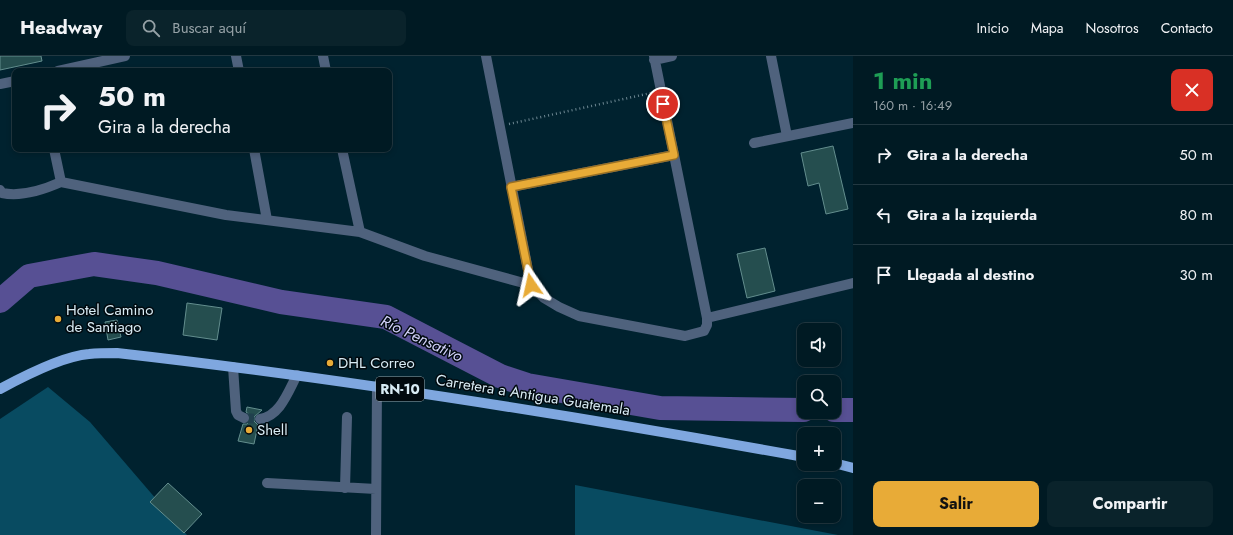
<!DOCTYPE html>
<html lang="es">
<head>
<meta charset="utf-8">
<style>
  :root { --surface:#001a23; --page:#0a232b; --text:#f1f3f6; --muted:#95a1a6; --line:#223841; --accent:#e8ab37 }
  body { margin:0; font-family:Jost,sans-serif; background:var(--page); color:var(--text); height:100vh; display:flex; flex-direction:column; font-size:15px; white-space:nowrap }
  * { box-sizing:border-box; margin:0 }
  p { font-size:13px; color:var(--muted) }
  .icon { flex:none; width:22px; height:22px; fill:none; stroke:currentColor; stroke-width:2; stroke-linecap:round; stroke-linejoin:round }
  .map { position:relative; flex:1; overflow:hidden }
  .sheet { display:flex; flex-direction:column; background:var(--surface); width:380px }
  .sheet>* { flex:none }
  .top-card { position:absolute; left:12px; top:12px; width:380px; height:84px; border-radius:8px; box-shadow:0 2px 6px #0003,0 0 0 1px var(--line); background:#001a23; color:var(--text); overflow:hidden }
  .controls { position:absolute; left:797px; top:267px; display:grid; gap:8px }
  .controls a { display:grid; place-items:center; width:44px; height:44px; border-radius:8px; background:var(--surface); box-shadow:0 2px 6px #0003,0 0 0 1px var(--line); font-size:20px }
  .pin { position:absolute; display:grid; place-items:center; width:34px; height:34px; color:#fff; margin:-17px; border:2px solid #fff; border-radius:50%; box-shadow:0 1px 4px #0007 }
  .me { position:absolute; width:44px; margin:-22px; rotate:349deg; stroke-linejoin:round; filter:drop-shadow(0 0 3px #0008) }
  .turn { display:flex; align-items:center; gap:14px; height:84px; padding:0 20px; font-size:18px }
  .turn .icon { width:52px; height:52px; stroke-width:2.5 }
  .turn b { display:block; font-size:28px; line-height:34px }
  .round { display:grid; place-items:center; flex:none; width:42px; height:42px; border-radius:8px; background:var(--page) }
  .overview { display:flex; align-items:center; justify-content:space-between; height:68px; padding:0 20px }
  h1 { font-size:24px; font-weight:700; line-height:30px; color:#1e9e55 }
  .button { display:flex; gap:8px; margin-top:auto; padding:8px 20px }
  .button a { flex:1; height:46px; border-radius:8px; background:var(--accent); color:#111; font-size:16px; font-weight:700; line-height:46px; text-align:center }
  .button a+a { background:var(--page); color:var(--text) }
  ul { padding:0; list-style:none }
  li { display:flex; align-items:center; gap:12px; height:60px; padding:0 20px; border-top:1px solid var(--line) }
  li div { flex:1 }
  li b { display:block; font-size:15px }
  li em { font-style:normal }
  header { display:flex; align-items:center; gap:24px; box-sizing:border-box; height:56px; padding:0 20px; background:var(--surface); border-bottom:1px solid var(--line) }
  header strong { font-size:19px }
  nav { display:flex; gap:22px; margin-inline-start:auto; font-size:14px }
  .search { width:280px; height:36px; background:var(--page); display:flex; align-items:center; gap:10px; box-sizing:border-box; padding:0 14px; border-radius:8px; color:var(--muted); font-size:15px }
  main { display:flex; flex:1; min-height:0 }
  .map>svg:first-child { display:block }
  .green { fill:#084b61 }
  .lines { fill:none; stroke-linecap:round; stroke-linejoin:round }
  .river { stroke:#575094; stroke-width:24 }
  .building { fill:#254e4f; stroke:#638e8e }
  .minor-tunnel { stroke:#20404d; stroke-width:10; stroke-dasharray:10 5; stroke-linecap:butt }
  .path { stroke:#6c8792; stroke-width:2.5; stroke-dasharray:1 3; stroke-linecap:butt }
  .minor { stroke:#4f627d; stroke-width:10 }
  .major { stroke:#7fa7df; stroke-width:10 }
  .route-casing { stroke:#976f24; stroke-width:10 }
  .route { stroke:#e8ab37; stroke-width:7 }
  .poi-dot { fill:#e8ab37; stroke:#010a0f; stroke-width:1.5 }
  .labels { text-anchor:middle; stroke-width:3; stroke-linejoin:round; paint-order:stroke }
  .shield { fill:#010a0f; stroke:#98a8af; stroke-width:1 }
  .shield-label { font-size:14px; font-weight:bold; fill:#d8ebf4 }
  .poi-label { font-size:15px; fill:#d8ebf4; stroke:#010a0f; text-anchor:start }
  .street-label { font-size:15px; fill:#d8ebf4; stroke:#010a0f }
  .water-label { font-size:16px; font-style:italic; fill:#d1d0f8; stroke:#010a0f }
</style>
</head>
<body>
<header>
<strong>Headway</strong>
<div class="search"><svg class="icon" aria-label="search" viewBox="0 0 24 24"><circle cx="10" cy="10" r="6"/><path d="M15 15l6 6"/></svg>Buscar aquí</div>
<nav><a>Inicio</a><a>Mapa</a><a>Nosotros</a><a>Contacto</a></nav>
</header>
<main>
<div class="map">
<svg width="853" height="479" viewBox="0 0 853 479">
  <rect width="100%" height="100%" fill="#00222f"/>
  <path class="green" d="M48,331L90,366L187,479H0V363Z
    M575,429L838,479H575Z"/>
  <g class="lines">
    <path class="river" d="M0,245L29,220L94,208L157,217L281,246L386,261L500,320L527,329L660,352L804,354
      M834,354H853"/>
  </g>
  <path class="building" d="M0,0H41L42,5L0,14Z
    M833,90L848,153L826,158L819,127L808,130L801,97Z
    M765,192L775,235L747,242L737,198Z
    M187,247L222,252L217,284L183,279Z
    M117,264L121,281L108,284L105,266Z
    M247,351L262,354L254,361V365L258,369L254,388L238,385L243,368H247L250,365V359L246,356Z
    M168,427L202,458L184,477L150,446Z"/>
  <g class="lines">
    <path class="minor-tunnel" d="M244,362L260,363"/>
    <path class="path" d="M509,68L651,37"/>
    <path class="minor" d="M236,0L239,15
      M323,0L326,15
      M486,0L531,229
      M771,0L787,80
      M654,4L672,0
      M58,15L125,0
      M0,28L15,25
      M754,87L853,67
      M54,93L61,126
      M254,93L267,164
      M342,93L360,176
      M511,131L674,99
      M0,134L2,137C21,141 43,134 61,126L226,159L360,176L425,200L531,229L544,242L559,251L579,260L685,280L704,275L707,269V262L654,0
      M707,262L853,227
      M233,311L236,355L238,359L244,362
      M260,363C280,360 288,336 297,319
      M267,427L376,433
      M345,432L347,361
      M376,479L377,330"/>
    <path class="major" d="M0,333C24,320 63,300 89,298C99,297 108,297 117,297C348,323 576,360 804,401
      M834,407L853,412"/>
  </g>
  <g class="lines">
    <defs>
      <path id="route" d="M531,229L511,131L674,99L663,48"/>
    </defs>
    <use href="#route" class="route-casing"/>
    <use href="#route" class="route"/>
  </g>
  <g class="poi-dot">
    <circle cx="58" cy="263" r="4"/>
    <circle cx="330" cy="307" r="4"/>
    <circle cx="249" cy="374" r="4"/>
  </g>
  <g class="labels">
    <rect class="shield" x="376" y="321" width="48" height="24" rx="3"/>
    <g class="shield-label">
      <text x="400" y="338">RN-10</text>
    </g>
    <g class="poi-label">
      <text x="66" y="259">Hotel Camino<tspan x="66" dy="17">de Santiago</tspan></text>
      <text x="338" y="312">DHL Correo</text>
      <text x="257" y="379">Shell</text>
    </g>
    <g class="street-label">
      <text transform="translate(533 339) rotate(9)" y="5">Carretera a Antigua Guatemala</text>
    </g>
    <g class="water-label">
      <text transform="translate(422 282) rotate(25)" y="6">Río Pensativo</text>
    </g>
  </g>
</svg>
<div class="controls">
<a><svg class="icon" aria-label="sound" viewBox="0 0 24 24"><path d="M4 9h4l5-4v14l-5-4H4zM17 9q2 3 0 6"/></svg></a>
<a><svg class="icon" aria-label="search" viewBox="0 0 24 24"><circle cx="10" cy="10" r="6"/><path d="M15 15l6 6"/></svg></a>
<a>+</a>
<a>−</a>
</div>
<div class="pin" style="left:663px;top:48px;background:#d93025"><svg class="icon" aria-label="arrive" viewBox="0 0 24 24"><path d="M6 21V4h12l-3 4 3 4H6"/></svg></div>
<svg class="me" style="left:531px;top:229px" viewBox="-20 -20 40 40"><path d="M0-17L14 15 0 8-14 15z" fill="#e8ab37" stroke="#fff" stroke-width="4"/></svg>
<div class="top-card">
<div class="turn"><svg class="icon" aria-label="right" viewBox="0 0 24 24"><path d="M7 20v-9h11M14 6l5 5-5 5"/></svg><div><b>50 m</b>Gira a la derecha</div></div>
</div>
</div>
<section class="sheet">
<div class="overview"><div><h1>1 min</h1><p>160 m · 16:49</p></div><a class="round" style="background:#d93025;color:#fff"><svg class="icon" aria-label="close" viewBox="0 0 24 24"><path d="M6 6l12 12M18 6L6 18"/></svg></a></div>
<ul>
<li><svg class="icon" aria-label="right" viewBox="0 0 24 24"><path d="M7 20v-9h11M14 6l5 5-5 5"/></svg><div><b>Gira a la derecha</b></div><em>50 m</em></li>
<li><svg class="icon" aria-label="left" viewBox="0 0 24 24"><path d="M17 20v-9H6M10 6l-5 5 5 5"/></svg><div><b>Gira a la izquierda</b></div><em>80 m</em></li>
<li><svg class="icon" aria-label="arrive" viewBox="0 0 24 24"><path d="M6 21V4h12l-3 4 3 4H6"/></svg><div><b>Llegada al destino</b></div><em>30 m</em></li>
</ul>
<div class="button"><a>Salir</a><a>Compartir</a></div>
</section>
</main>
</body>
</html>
